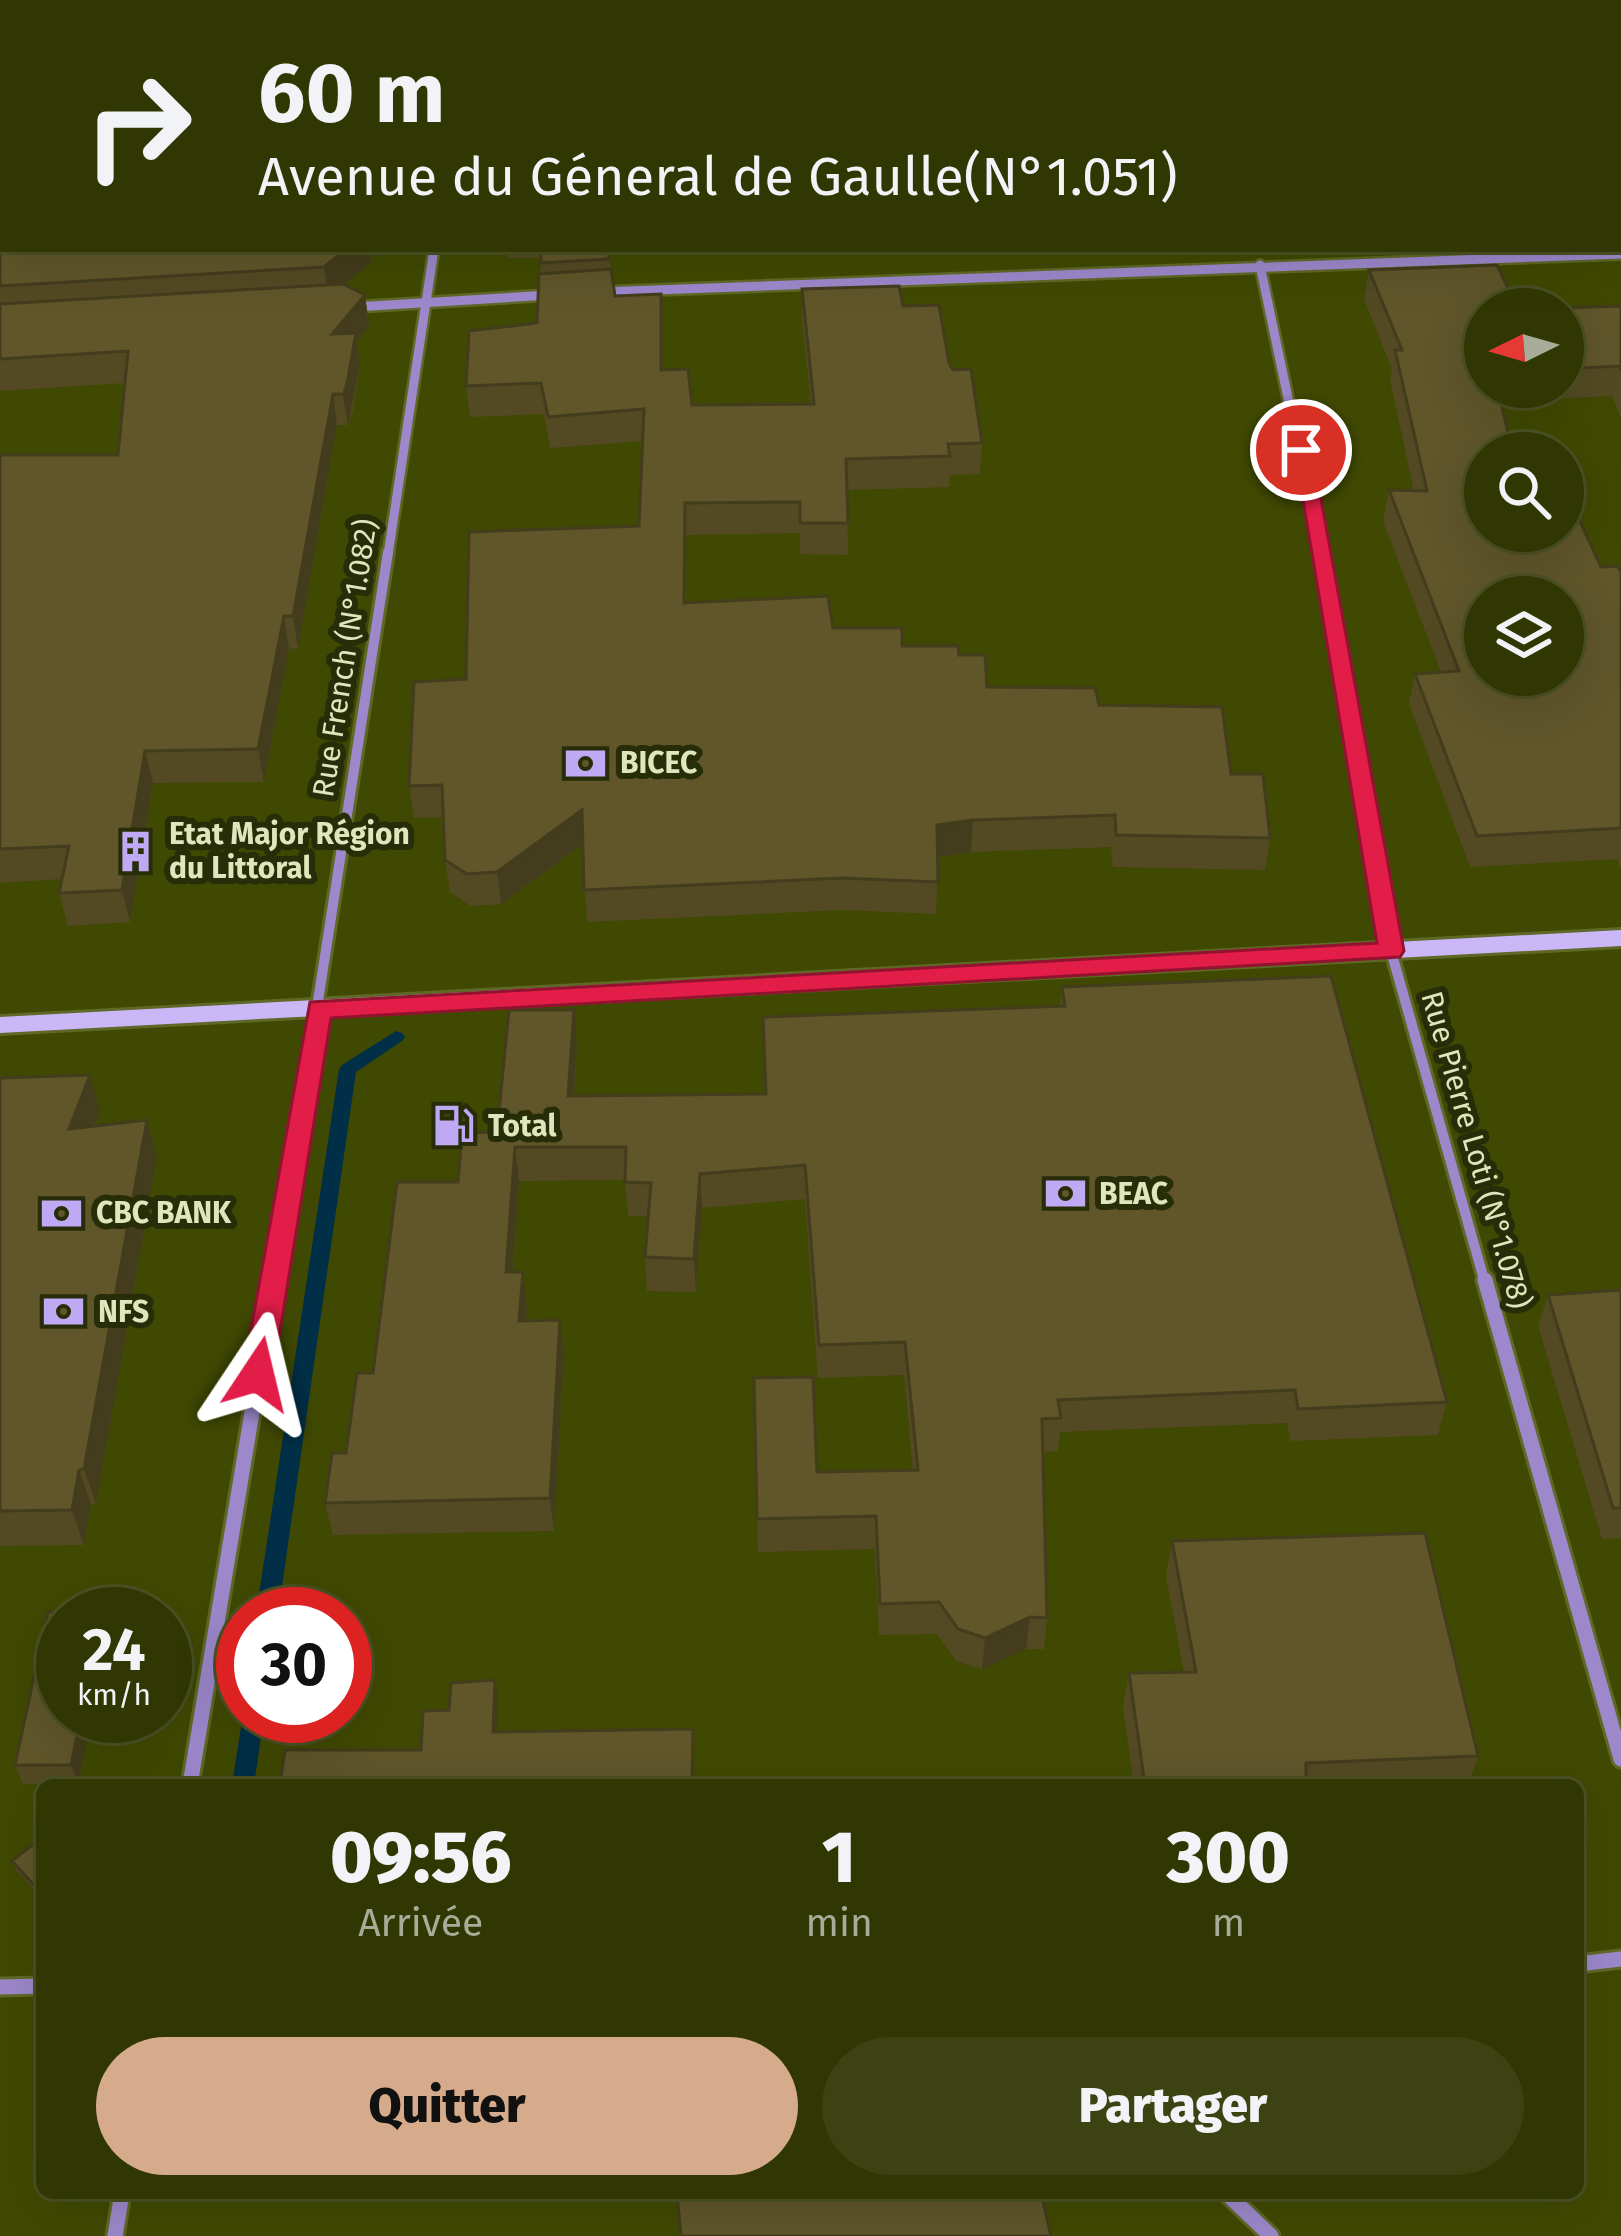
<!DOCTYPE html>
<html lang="fr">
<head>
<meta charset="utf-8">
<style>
  :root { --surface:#303702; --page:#3c4211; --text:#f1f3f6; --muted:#a8ac99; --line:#4b5124; --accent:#d6ab8b }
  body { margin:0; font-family:"Fira Sans",sans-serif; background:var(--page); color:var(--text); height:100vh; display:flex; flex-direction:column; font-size:45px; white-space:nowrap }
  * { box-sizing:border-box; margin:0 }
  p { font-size:39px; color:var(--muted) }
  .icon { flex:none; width:66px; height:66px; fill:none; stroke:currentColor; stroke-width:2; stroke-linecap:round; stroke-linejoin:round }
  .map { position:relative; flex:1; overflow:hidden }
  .side { position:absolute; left:36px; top:1779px; width:1548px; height:420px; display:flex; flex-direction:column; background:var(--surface); border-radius:18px; box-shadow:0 12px 48px #0002,0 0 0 3px var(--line) }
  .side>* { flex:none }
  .top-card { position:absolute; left:0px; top:0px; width:1623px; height:252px; box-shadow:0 12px 48px #0002,0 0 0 3px var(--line); background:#303702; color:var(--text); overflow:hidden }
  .needle { width:78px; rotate:265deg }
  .controls { position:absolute; left:1464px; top:288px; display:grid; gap:24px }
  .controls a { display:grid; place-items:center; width:120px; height:120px; border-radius:50%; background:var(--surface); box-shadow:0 12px 48px #0002,0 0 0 3px var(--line); font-size:60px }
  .speed { position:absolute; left:36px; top:1587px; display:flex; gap:24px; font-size:60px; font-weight:700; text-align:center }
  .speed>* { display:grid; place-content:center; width:156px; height:156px; border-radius:50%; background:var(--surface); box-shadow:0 12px 48px #0002,0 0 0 3px var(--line); line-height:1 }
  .speed small { font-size:30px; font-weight:400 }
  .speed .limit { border:18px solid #d22; background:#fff; color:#111 }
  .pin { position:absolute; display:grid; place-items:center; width:102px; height:102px; color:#fff; margin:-51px; border:6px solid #fff; border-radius:50%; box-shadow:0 3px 12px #0007 }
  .me { position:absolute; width:132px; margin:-66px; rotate:10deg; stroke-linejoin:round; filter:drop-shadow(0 0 9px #0008) }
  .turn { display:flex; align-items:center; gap:42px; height:252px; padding:0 60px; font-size:54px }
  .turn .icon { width:156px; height:156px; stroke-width:2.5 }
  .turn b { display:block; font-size:84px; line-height:102px }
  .eta { display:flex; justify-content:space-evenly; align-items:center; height:204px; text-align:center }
  .eta b { font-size:72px; font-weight:800; line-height:84px }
  .action { display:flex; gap:24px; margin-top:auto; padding:24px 60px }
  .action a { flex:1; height:138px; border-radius:72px; background:var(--accent); color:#111; font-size:48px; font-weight:800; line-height:138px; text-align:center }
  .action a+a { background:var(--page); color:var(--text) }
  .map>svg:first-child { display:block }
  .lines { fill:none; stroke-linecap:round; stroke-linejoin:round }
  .stream { fill:#002f47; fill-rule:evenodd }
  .street-far2-casing { stroke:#606827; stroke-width:14 }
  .street-far1-casing { stroke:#606827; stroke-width:16 }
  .street-casing { stroke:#606827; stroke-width:21 }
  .secondary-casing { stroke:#606827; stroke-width:6 }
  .street-far2 { stroke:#9c88cb; stroke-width:9 }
  .street-far1 { stroke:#9c88cb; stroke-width:10 }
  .street { stroke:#9c88cb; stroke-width:15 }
  .secondary { fill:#c9b7f7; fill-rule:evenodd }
  .wall { fill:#534a24; fill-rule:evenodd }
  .shaded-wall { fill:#433c1d }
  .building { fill:#60562a; stroke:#433c1d; stroke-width:3; fill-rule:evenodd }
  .route { fill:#e11d48; stroke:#92132f; stroke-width:3 }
  .labels { text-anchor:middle; stroke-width:12; stroke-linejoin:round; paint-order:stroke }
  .street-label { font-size:30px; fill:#dee6bd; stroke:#282d09 }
  .poi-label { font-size:30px; font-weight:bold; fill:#dee6bd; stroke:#282d09; text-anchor:start }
</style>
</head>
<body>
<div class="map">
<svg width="1621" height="2236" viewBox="0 0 1621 2236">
  <rect width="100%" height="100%" fill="#404902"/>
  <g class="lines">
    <path class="stream" d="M396,1031L402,1033L405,1037L402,1041L356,1072L278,1614H256L339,1069L342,1065Z
      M243,1714L264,1716L254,1785H232Z"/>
    <defs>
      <path id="street-far2" d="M1260,265L1321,555
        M600,292L1621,254
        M355,307L550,295
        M388,555L434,249"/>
      <path id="street-far1" d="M1321,552L1391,951L1485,1283
        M274,1283L388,552"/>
      <path id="street" d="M1485,1280L1621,1759
        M190,1785L274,1280
        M1578,1964L1621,1959
        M0,1987L42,1986
        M1226,2193L1271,2236
        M115,2236L122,2193"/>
      <path id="secondary" d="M1621,930V946L0,1033V1017Z"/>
    </defs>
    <use href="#street-far2" class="street-far2-casing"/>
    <use href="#street-far1" class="street-far1-casing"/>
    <use href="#street" class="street-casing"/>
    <use href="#secondary" class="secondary-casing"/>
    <use href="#street-far2" class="street-far2"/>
    <use href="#street-far1" class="street-far1"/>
    <use href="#street" class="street"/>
    <use href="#secondary" class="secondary"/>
  </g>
  <path class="wall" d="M35,0H398V3H34Z
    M589,0H1064L1065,3H589Z
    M1462,0H1612L1611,3H1464Z
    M0,46L3,249L370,263L344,285L365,295L369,326L357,341L360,365L353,410L348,425H337L298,648L289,649L264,782L153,783L130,922L68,926L59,893L62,879L0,883V455H118L125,383L0,391Z
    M508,249H608L615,296L662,324V370L692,405L811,404L802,319V289L903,306L949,363L982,443L980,474L950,475L949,487L847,490L848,555L800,554V533L686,535V603L833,628L902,646L959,655L987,687L1099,705L1231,774L1270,838L1265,870L1113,867L1111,847L971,852L938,857L936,914L842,910L587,922L583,844L501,904L471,906L450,892L445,860L444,817L414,818L409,786L466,679L639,526L643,441L550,448L544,414L470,417L466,386L537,323L541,258H508Z
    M1369,270L1514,301L1536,309L1621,306V418L1612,396L1500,401L1485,531L1621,572V869L1617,859L1470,867L1409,704L1415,674L1441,672L1383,521L1389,490L1414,491L1390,380L1392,369L1364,299ZM1485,309H1563V387H1485Z
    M1062,987L1447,1402L1438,1435L1291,1441L1287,1423L1060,1432L1058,1451L1043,1452L1047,1618L1044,1649H1026L982,1669L956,1661L937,1634L879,1635L875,1549L758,1552L754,1378L817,1472L913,1470L904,1375L818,1378L805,1199L702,1208L696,1292L647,1291L645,1257L648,1216H628L625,1180L519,1181L513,1272L527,1305L526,1321L560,1320L564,1353L554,1531L333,1535L325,1503L346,1453L373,1373L458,1182L497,1132L577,1044L574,1096L765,1094L1060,1006Z
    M0,1078L100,1111L95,1126L157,1156L96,1504H91L84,1545L0,1546Z
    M1621,1290V1538L1602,1539L1538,1326L1548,1295Z
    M1172,1541L1478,1756L1468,1785H1134L1123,1707L1129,1673L1184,1672L1166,1576Z
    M63,1716H91L79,1784H23L15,1765Z
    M42,1837V1898L16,1870L12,1861Z"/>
  <path class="shaded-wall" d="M346,249H372L370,263L329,298L324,267Z
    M365,295L369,326L357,341L360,365L348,425L332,334Z
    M333,394L337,425L298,648L293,616Z
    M284,616L289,649L264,782L258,749Z
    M145,751L153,783L130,922L122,890Z
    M582,810L585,842L501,904L497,872Z
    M973,820L971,852L936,857L937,825Z
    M574,1010L577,1044L571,1130L568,1096Z
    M90,1075L100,1111L80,1165L69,1129Z
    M147,1120L157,1156L96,1504L84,1469Z
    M515,1147L519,1181L510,1306L506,1272Z
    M700,1174L702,1208L696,1292L694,1259Z
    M523,1272L527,1305L524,1354L519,1321Z
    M560,1320L564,1353L554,1531L550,1498Z
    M79,1470L91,1504L84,1545L72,1510Z
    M1030,1617L1026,1649L982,1669L985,1638Z
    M495,1680L498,1699L496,1751L493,1732Z
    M81,1716H91L79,1784L71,1765Z"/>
  <path class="building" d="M35,0H279V3H34Z
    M646,0H1064L1065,3H646Z
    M1176,0H1321L1327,3H1176Z
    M1475,0H1556L1555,3H1476Z
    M0,46H3V249H346L324,267L0,286Z
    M1620,130L1621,131V189H1620Z
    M541,249H608L609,259L541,263Z
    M1497,265L1514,301H1531L1536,309L1621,306V370L1619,366L1563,369V309H1485V387H1497L1513,453H1485V531H1563V505L1572,504L1601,567L1618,566L1621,572V828L1477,836L1415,674L1459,671L1389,490L1427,491L1395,350H1402L1369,270ZM1485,597H1563V675H1485Z
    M611,269L615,296L661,294V370L688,369L692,405L814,404L802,289L899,286L903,306L939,305L949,363L953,370L971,369L982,443L948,444L950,456L846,459L848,523H800V502L685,503L684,603L828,596L833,628H902V646H958L959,655H985L987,687L1095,688L1099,705L1222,707L1231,774H1263L1270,838L1116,835L1115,815L973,820L937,825L938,882L842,878L584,890L582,810L497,872L467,874L445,860L442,785L409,786L414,682L466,679L469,532L639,526L644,409L548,417L541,383L466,386L469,331L537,323L539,274Z
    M343,284L365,295L332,334L356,333L348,378L344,394H333L293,616H284L258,749L145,751L122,890L59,893L69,846L0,849V455H118L128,351L0,359V304Z
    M1331,976L1447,1402L1298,1409L1295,1390L1058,1400L1061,1418L1042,1419L1047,1618L1030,1617L985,1638L958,1629L939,1602L880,1604L876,1516L757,1519L754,1378L813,1377L817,1472L918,1470L905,1342L819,1345L805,1165L700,1174L694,1259L645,1257L651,1183L625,1182L626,1147H515L506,1272H523L519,1321L560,1320L550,1498L325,1503L332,1453H346L357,1373H373L397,1182H458L462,1133L497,1132L509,1010H574L568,1096L766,1094L763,1017L1065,1006L1062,987Z
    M90,1075L69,1129L147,1120L84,1469L79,1470L72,1510L0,1511V1078Z
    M1621,1290V1508H1613L1548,1295Z
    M1425,1533L1478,1756L1306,1763V1785H1145L1129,1673L1196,1672L1172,1541Z
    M100,1611L99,1614H63V1716H81L71,1765H15L48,1612Z
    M495,1680L493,1732L693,1729L692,1785H280L285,1750H421L423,1711L449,1710L451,1683Z
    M42,1837V1894L12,1861Z
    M677,2193H1041L1051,2236H681Z"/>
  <path class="route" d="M1294,446L1312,450L1404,951L1400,957L331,1018L273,1374L258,1386L247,1383L243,1374L310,1002L1377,943Z"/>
  <defs>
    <symbol id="bank-bare" viewBox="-9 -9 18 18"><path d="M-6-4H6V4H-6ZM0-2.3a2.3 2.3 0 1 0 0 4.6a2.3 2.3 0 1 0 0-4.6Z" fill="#bfa9f4" stroke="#282d09" stroke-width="2.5" paint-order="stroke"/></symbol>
    <symbol id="building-bare" viewBox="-9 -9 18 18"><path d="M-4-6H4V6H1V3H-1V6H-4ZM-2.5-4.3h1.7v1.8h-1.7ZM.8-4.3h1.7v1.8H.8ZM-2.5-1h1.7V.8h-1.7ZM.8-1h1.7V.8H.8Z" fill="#bfa9f4" stroke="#282d09" stroke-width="2.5" paint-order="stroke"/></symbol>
    <symbol id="fuel-bare" viewBox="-9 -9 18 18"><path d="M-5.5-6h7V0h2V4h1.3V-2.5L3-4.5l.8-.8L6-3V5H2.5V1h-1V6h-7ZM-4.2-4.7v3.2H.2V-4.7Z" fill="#bfa9f4" stroke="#282d09" stroke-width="2.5" paint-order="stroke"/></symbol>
  </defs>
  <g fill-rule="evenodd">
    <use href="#bank-bare" x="556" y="734" width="59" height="59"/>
    <use href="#building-bare" x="106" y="822" width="59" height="59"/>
    <use href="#fuel-bare" x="424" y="1096" width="59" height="59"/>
    <use href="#bank-bare" x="1036" y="1164" width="59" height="59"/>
    <use href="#bank-bare" x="32" y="1184" width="59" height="59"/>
    <use href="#bank-bare" x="34" y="1282" width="59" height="59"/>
  </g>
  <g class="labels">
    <g class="street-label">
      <text transform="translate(345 658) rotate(-81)" y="10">Rue French (N°1.082)</text>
      <text transform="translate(1476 1150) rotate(74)" y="10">Rue Pierre Loti (N°1.078)</text>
    </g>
    <g class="poi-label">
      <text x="620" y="773">BICEC</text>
      <text x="169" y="844">Etat Major Région<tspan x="169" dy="34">du Littoral</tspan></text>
      <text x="488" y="1136">Total</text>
      <text x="1099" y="1204">BEAC</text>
      <text x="96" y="1223">CBC BANK</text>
      <text x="98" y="1322">NFS</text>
    </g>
  </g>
</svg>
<div class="controls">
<a><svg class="needle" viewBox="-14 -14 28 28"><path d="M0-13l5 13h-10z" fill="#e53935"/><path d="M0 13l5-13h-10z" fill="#a8ac99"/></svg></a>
<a><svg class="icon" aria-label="search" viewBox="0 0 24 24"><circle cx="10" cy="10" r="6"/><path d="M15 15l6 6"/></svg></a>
<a><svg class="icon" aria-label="layers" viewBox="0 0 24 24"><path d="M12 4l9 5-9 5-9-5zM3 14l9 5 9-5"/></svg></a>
</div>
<div class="speed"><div>24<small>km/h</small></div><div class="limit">30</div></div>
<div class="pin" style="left:1301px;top:450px;background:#d93025"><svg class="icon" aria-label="arrive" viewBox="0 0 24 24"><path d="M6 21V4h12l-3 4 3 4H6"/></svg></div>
<svg class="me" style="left:258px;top:1374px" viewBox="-20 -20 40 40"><path d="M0-17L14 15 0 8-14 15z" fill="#e11d48" stroke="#fff" stroke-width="4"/></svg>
<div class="top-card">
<div class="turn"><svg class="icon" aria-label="right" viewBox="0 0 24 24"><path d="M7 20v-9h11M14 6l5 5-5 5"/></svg><div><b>60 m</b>Avenue du Géneral de Gaulle(N°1.051)</div></div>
</div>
<section class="side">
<div class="eta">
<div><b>09:56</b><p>Arrivée</p></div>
<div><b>1</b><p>min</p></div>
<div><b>300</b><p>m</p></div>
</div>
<div class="action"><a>Quitter</a><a>Partager</a></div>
</section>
</div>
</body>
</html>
